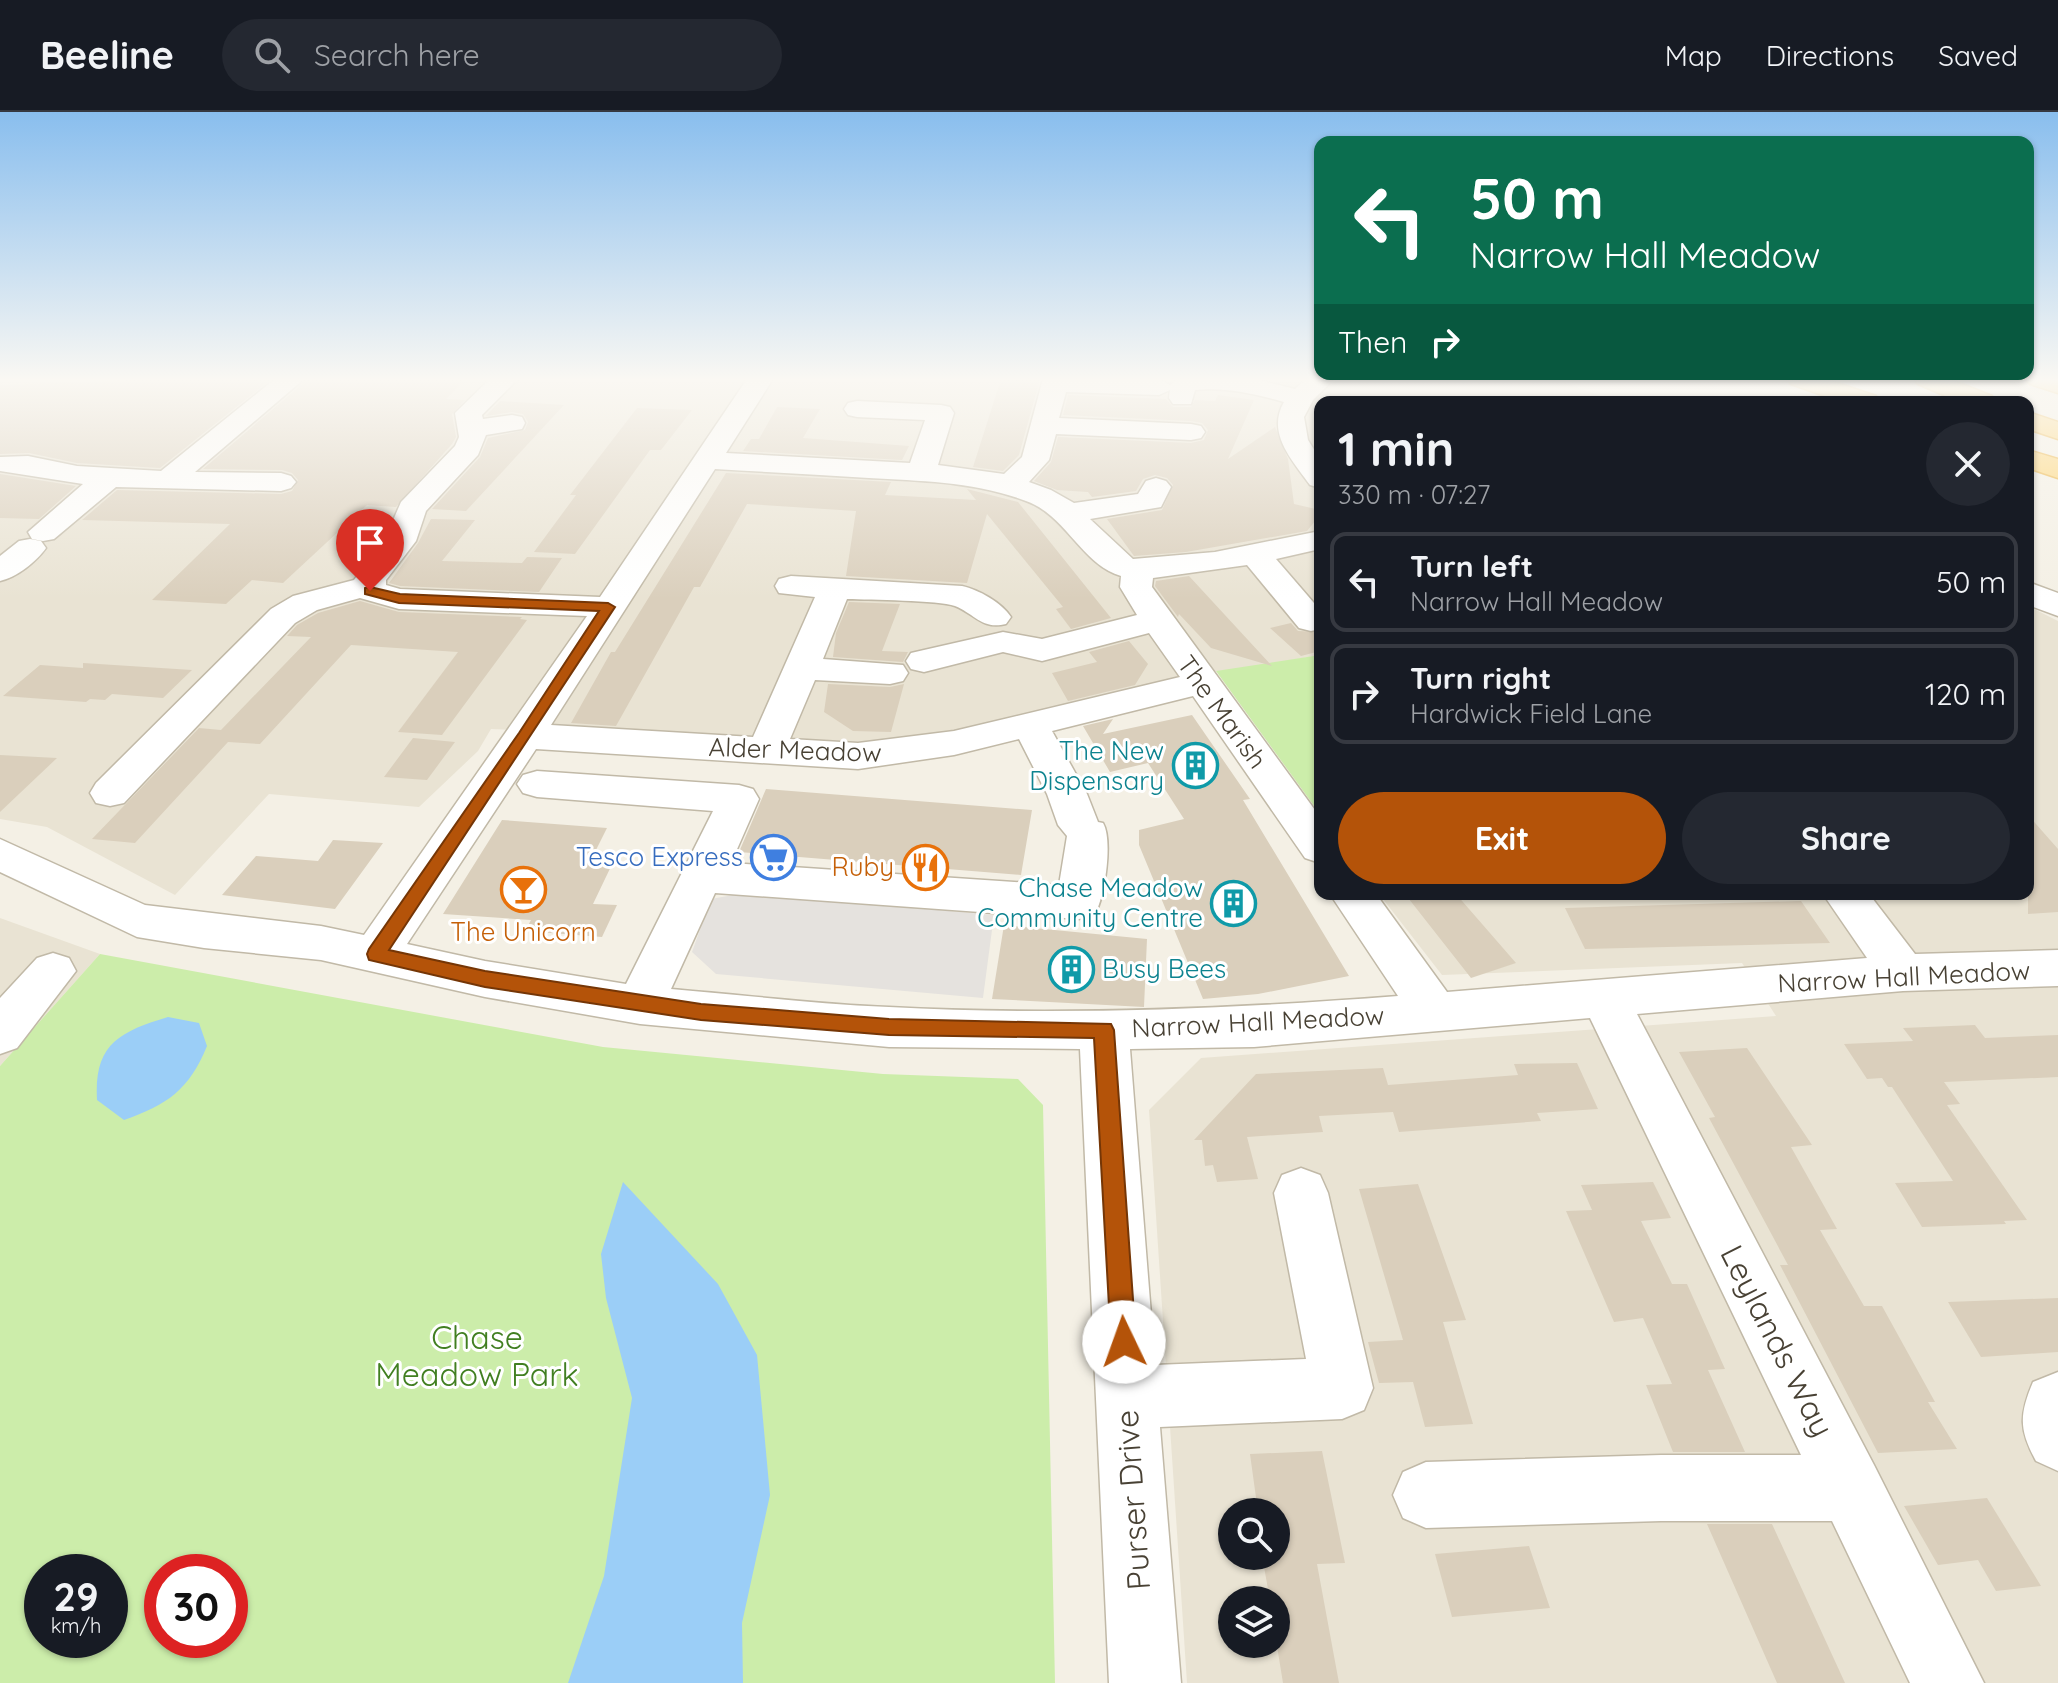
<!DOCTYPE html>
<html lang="en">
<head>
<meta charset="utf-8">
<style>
  :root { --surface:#171b24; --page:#242831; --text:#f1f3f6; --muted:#9ea1a6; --line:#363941; --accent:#b45309 }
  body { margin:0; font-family:Quicksand,sans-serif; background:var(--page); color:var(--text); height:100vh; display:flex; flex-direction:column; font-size:30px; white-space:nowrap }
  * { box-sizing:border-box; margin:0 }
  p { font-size:26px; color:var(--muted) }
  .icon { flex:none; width:44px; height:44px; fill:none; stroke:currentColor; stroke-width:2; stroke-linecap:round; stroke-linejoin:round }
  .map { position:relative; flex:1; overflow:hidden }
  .sheet { position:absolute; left:1314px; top:284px; width:720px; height:504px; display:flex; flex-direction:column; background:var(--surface); border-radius:16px; box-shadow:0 2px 6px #0004 }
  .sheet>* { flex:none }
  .hud { position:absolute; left:1314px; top:24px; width:720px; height:244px; border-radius:16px; box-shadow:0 2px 6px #0004; background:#0b6e4f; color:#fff; overflow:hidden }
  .tools { position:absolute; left:1218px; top:1386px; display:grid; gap:16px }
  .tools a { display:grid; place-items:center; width:72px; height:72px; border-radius:50%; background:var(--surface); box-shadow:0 2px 6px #0004; font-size:40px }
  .speed { position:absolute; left:24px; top:1442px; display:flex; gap:16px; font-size:40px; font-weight:700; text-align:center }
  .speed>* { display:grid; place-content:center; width:104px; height:104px; border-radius:50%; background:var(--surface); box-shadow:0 2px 6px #0004; line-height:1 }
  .speed small { font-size:20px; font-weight:400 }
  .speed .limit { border:12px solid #d22; background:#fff; color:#111 }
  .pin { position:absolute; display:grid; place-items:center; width:68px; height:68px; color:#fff; margin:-82px -34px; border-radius:50% 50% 50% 0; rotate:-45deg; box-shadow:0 0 8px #0007 }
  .pin .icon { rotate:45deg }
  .me { position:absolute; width:88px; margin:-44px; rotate:357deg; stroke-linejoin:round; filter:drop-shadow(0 0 6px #0008) }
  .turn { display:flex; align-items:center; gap:28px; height:168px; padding:0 24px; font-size:36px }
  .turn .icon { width:104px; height:104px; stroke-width:2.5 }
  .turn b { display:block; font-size:56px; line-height:68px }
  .then { display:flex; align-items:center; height:76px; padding:0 24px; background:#0003; gap:16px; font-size:30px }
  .round { display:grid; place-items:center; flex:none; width:84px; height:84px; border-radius:42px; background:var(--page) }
  .headline { display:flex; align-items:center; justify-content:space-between; height:136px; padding:0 24px }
  h1 { font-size:48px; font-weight:700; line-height:60px }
  .button { display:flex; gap:16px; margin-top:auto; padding:16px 24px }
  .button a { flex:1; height:92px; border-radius:48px; background:var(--accent); color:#fff; font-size:32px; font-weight:700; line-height:92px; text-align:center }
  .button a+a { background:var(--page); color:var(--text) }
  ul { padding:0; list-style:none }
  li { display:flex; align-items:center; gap:24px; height:100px; margin:0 16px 12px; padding:0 8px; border:4px solid var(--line); border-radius:16px }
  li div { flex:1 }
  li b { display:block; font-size:30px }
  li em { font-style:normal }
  header { display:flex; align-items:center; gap:48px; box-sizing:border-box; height:112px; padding:0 40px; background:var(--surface); border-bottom:2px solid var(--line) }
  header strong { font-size:38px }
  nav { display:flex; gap:44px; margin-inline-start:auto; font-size:28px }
  .search { width:560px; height:72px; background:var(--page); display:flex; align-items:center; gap:20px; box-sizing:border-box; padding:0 28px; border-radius:44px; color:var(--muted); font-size:30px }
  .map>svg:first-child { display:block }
  .residential { fill:#e9e3d3; fill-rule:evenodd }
  .green { fill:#ccedaa; fill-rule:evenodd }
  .parking { fill:#e5e2de }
  .water { fill:#9bcef7 }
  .building { fill:#dacfbc }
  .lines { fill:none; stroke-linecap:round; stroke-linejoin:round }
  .minor-casing { stroke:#c1b9a7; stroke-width:3 }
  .highway-casing { stroke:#ecab27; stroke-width:3 }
  .minor { fill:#fff; fill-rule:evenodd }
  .highway { fill:#ffd166; fill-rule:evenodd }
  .route { fill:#b45309; stroke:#753606; stroke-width:2 }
  .labels { text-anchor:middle; stroke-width:6; stroke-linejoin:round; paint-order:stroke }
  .street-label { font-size:26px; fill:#484134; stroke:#fff }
  .culture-label { font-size:26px; fill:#0d838f; stroke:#fff; text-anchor:end }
  .shop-label { font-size:26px; fill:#366cbe; stroke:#fff; text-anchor:end }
  .food-label { font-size:26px; fill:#c56008; stroke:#fff; text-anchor:end }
  .near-park-label { font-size:32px; fill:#417f21; stroke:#fff }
  .near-street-label { font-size:32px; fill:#484134; stroke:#fff }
</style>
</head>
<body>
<header>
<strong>Beeline</strong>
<div class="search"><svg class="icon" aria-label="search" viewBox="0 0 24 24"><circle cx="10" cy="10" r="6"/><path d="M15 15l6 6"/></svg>Search here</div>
<nav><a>Map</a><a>Directions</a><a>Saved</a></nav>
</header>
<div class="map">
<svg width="2058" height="1571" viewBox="0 0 2058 1571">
  <rect width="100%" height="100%" fill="#f4f0e5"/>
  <path class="residential" d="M0,267H1555L1617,290H1320V543L1236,558L1204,560L898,635L491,617L478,639L419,695L269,682L175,783L47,715L0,707Z
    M2028,494L2058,509V1571H1187L1149,998L1201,946L1776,904L1742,851L1442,863L1379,782H2028ZM1232,1400H1276V1444H1232ZM1232,1488H1276V1532H1232Z
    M0,806L100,842L0,954Z"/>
  <path class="green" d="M1320,543V702L1216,559Z
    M100,842L603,935L883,962L1018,967L1043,993L1055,1571H0V954ZM42,1460H110V1528H42ZM162,1460H230V1528H162Z"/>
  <path class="parking" d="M744,781L994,803L983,886L716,862L692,840L711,787Z"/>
  <path class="water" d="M168,905L199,911L207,934C189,978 167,993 124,1008L97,988C94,933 118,920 168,905Z
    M623,1070L718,1172L757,1243L770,1383L742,1511L743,1571H568L604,1464L632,1286L606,1186L601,1142Z"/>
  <path class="building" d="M159,267L270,268L160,356L77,351L29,341L0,342V273Z
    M1001,267H1040L1019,343L1003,359L973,355Z
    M307,268H465L446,287L465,288L452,302L456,325L452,332L396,395L367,393L283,471L252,468L226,492L152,488L230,412L82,408L117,378L281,382L292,379L298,368L292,361L282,358L203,357Z
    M1068,283L1166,287L1173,295H1191L1195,288L1215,289L1218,283L1254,288L1228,347L1275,315L1288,347L1294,392L1320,398V403L1307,419L1186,440L1134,444L1107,407L1162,398L1173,373L1167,366L1155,363L1143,367L1136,379L1092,385L1088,380L1057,378L1034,369L1051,350L1058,325L1191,331L1204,328L1208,318L1202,311L1191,309L1063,303Z
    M500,289L564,293L466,399L432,397L480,345L488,326L525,318L528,310L523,302L512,300L486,304Z
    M777,295L820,297L803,326L909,334L902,348L743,339L751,327H759Z
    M637,296L692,298L661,338H650L575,442L534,440L576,383H570Z
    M726,361L891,370L885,383L976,388L967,377L1018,390L1111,506L1071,517L1056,497L1063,495L987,402L967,471L846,464L856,399L747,392L700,475H694L616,614L571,611L611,540H615Z
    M0,362L76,374L39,407L0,406Z
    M431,407L475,408L442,449L522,451L527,445L562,446L539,480L400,474L389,471L418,431Z
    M1189,464L1272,554L1211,536L1179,502L1178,505L1155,474L1156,469Z
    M360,489L399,500L522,505L520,507L527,508L442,623L398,620L458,540L351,533L260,632L228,630L135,731L92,727L199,616L221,618L311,525L287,524L297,513L318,501Z
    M849,490L900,492L882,539L908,540L903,550L833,545L836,521Z
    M1291,511L1298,519L1320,520V539L1301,544L1270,516Z
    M1129,529L1148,552L1135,573L1068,589L1052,561L1097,550L1089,540Z
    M83,551L192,558L163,586L112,582L105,588L90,587L86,590L3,584L40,553L83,556Z
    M828,572L890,575L904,572L891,620L853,619L824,600Z
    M1192,603L1250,687L1243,688L1349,864L1258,882L1203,887L1139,733V718L1184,707L1148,651L1110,660L1083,614L1113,607L1103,622Z
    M413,626L455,630L427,668L384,665Z
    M0,643L57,646L0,700Z
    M766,677L1032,698L1021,763L739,740Z
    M2028,703L2058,737V800L2028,802Z
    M502,708L607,716L594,742L616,744L593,792L617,793L602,825L525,819L531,808L443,802Z
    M333,728L383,731L335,797L222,783L256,744L318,749Z
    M1405,782H1456L1516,851L1471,866Z
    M1801,789L1830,831L1585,837L1565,796Z
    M1004,813L1147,827L1144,895L992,887Z
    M1975,913L1985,926L2058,923V965L1944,970L1960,992L1947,993L2027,1108L2004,1109L2006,1112L1922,1115L1895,1071L1953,1069L1892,975H1888L1882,966L1867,967L1844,932L1913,929L1903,916Z
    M1747,936L1812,1033L1791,1035L1837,1117L1820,1118L1864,1194H1882L1935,1290H1928L1957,1337L1878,1341L1780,1153H1788L1709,1006L1715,1005L1679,940Z
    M1577,951L1598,997L1537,1001L1541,1009L1399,1020L1393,1000L1319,1004L1323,1020L1247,1025L1258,1067L1217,1070L1213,1053L1205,1054L1202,1028H1194L1256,962L1383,956L1388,973L1518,963L1514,952Z
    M1653,1070L1671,1106L1641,1109L1672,1172H1687L1725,1257L1708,1258L1745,1340H1673L1646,1273L1672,1272L1643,1206L1614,1210L1566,1099L1592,1098L1581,1073Z
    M1418,1072L1466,1208L1443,1210L1473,1312L1425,1315L1413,1270L1379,1271L1368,1230L1403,1228L1359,1077Z
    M2058,1186V1240L1981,1245L1948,1190Z
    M1322,1339L1345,1451L1317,1452L1339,1571H1283L1276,1528V1488H1270L1262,1444H1276V1400H1258L1250,1342Z
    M1987,1386L2041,1474L1996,1479L1978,1448L1938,1453L1904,1394Z
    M1707,1412H1772L1845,1571H1777Z
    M1529,1434L1550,1496L1452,1505L1435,1442Z"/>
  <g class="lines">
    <defs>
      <path id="minor" d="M275,267H304L195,360L281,361L291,364L296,370L291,376L281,379L116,375L54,427L43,429L32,427L28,420L83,372L0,359V345L28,344L77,354L161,359Z
        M490,267H518L482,303L483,307L512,303L522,305L525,311L522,317L486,323L478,343L426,399L416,429L386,468V473L400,477L600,485L747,267H773L726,341L910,351L925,308L857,305L848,303L844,297L848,291L857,289L941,293L950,295L954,301L938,353L1004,362L1022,345L1043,267H1159L1170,273L1176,267H1255L1295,277L1306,267L1332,269L1313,288L1304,305L1308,328L1320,347V376L1310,373C1292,348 1266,321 1284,290C1255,282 1226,275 1195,278L1191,292H1173L1169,286L1170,278L1159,283L1066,280L1059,306L1191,312L1201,314L1205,320L1201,326L1191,328L1056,322L1049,348L1029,370L1051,378L1074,391L1138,382L1146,369L1156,366L1166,369L1171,375L1161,395L1090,407L1133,447L1215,440L1320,419V437L1276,447L1320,498V517L1311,519L1299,516L1247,453L1153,466L1152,475L1320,705V751L1305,746L1193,584L1052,619L1087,682L1098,710L1103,711C1113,728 1105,784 1095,802L1079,807L715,781L671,877C744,883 816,892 889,895C1058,904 1229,897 1398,884L1330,782H1376L1447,880L1867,846L1823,782H1869L1915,842L2058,838V874L1903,879L1637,902L1874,1353L1984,1571H1910L1832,1409H1661L1426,1416L1403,1406L1393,1383L1403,1360L1426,1350L1661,1343H1801L1590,906L1254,935L1130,937L1155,1253L1306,1247L1274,1081L1282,1063L1301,1056L1320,1063L1328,1081L1373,1276L1364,1298L1342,1307L1160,1315L1181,1571H1109L1080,937L889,935L640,912L485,885L321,848L204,836L137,825L0,760V727L145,793L321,814L364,823L587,504L399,497L360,486L317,498L295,511L124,691L110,694L96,691L90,681L96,671L271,497L293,484L354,468L385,427L401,390L455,334L459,325L455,301ZM715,357C766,360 818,363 869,366C922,369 976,370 1026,389C1066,403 1082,453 1121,464L1120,475L1137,503L1042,527L1003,520L924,538L911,541L906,549L911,557L924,560L1003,540L1042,549L1149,521L1180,565L954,619L858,631L790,627L815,568L890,572L903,569L908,561L903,553L823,547L847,487C870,488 938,488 955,494C975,502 982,518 1006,512L1011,505C1001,490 979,478 962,474L791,464L779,467L775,474L779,481L815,485L753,625L551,613ZM1019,627L1047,682L1058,713L1067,724L1059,773L731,751L759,687L753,677L739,673L537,659L523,663L517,672L523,681L537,685L713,699L626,872L485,849L407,832L536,637L858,657L954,643Z
        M30,427L41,429L46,436C36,450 17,465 0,469V444L19,429Z
        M2028,470L2058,481V504L2028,493Z
        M53,841L69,846L76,859L17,936L0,942V886L37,846Z
        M2058,1260V1359L2036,1349C2019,1318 2019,1303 2033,1270Z"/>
      <path id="highway" d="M1787,267H1825L1876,284L1880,290H1842L1791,272Z
        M1914,267H1949L1992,284L1996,290H1960L1918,272Z
        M2026,267H2058V281L2030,272Z
        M2028,300L2058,310V327L2028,317Z
        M2028,338L2058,347V366L2028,356Z"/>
    </defs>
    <use href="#minor" class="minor-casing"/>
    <use href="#highway" class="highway-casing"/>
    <use href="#minor" class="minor"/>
    <use href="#highway" class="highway"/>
  </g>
  <linearGradient id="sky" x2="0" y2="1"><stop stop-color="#89beee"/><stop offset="0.55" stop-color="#faf8f3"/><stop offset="1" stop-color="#faf8f3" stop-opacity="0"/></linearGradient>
  <rect width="2058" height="487" fill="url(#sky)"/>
  <path class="route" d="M370,475L400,482L608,491L615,495L389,838L485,859L701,892L889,907L1111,912L1114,918L1136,1230L1133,1239L1124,1242L1115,1239L1111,1230L1094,926L889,923L701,908L485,875L369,848L367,842L369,837L519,621L599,499L399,491L365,482V476Z"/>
  <defs>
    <symbol id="building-ring" viewBox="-11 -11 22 22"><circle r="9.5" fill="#fff" stroke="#0f9aa8" stroke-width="1.5"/><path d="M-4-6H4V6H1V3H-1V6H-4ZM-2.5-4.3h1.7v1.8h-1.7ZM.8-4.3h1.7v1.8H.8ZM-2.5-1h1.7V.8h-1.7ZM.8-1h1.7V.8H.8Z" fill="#0f9aa8"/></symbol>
    <symbol id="supermarket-ring" viewBox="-11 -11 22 22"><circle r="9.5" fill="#fff" stroke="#3f7fe0" stroke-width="1.5"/><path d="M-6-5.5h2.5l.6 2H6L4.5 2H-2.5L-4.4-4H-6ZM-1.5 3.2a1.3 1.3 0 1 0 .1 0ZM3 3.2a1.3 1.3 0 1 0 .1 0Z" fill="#3f7fe0"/></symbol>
    <symbol id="restaurant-ring" viewBox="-11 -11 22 22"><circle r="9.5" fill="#fff" stroke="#e8710a" stroke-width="1.5"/><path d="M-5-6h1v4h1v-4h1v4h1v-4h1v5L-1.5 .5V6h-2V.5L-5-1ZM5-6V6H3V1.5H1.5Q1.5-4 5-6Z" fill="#e8710a"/></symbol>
    <symbol id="bar-ring" viewBox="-11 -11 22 22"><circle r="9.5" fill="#fff" stroke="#e8710a" stroke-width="1.5"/><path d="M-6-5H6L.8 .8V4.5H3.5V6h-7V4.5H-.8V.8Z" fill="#e8710a"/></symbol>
  </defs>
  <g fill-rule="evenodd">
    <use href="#building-ring" x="1170" y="628" width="51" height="51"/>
    <use href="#supermarket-ring" x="748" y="720" width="51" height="51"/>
    <use href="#restaurant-ring" x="900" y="730" width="51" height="51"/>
    <use href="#bar-ring" x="498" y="752" width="51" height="51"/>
    <use href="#building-ring" x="1208" y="766" width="51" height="51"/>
    <use href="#building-ring" x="1046" y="832" width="51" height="51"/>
  </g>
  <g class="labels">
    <g class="street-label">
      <text transform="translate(1222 600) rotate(54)" y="9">The Marish</text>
      <text transform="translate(795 638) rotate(2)" y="9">Alder Meadow</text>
      <text transform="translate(1904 865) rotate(-3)" y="9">Narrow Hall Meadow</text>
      <text transform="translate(1258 910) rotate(-3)" y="9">Narrow Hall Meadow</text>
    </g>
    <g class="culture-label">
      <text x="1164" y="648">The New<tspan x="1164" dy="30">Dispensary</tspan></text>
      <text x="1203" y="785">Chase Meadow<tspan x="1203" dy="30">Community Centre</tspan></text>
      <text x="1102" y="866" text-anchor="start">Busy Bees</text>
    </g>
    <g class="shop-label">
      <text x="743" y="754">Tesco Express</text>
    </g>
    <g class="food-label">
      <text x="894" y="764">Ruby</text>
      <text x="523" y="829" text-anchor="middle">The Unicorn</text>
    </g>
    <g class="near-park-label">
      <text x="477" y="1237">Chase<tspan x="477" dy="37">Meadow Park</tspan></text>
    </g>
    <g class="near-street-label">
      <text transform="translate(1777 1229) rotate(63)" y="11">Leylands Way</text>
      <text transform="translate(1133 1388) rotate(-94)" y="11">Purser Drive</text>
    </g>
  </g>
</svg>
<div class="tools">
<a><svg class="icon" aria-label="search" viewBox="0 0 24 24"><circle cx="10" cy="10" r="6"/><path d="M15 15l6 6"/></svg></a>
<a><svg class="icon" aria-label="layers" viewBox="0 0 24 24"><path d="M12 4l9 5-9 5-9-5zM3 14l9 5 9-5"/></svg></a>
</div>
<div class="speed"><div>29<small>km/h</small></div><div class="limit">30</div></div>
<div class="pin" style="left:370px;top:479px;background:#d93025"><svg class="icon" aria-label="arrive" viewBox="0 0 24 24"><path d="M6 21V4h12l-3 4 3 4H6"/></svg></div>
<svg class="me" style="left:1124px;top:1230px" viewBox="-20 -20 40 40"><circle r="19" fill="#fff"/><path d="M0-13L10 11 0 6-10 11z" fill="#b45309"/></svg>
<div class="hud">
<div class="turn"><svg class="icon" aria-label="left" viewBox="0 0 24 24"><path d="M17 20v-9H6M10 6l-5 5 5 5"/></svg><div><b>50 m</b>Narrow Hall Meadow</div></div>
<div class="then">Then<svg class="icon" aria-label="right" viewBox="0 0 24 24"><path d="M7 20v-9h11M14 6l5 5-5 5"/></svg></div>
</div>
<section class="sheet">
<div class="headline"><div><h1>1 min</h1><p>330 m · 07:27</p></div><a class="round"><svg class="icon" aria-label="close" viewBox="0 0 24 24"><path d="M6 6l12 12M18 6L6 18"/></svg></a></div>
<ul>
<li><svg class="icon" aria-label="left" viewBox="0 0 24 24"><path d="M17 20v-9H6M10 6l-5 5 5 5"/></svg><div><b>Turn left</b><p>Narrow Hall Meadow</p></div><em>50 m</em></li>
<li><svg class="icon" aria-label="right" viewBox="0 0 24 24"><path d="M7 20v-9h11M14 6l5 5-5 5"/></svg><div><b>Turn right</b><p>Hardwick Field Lane</p></div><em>120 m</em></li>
</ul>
<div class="button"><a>Exit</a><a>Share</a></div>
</section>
</div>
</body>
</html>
